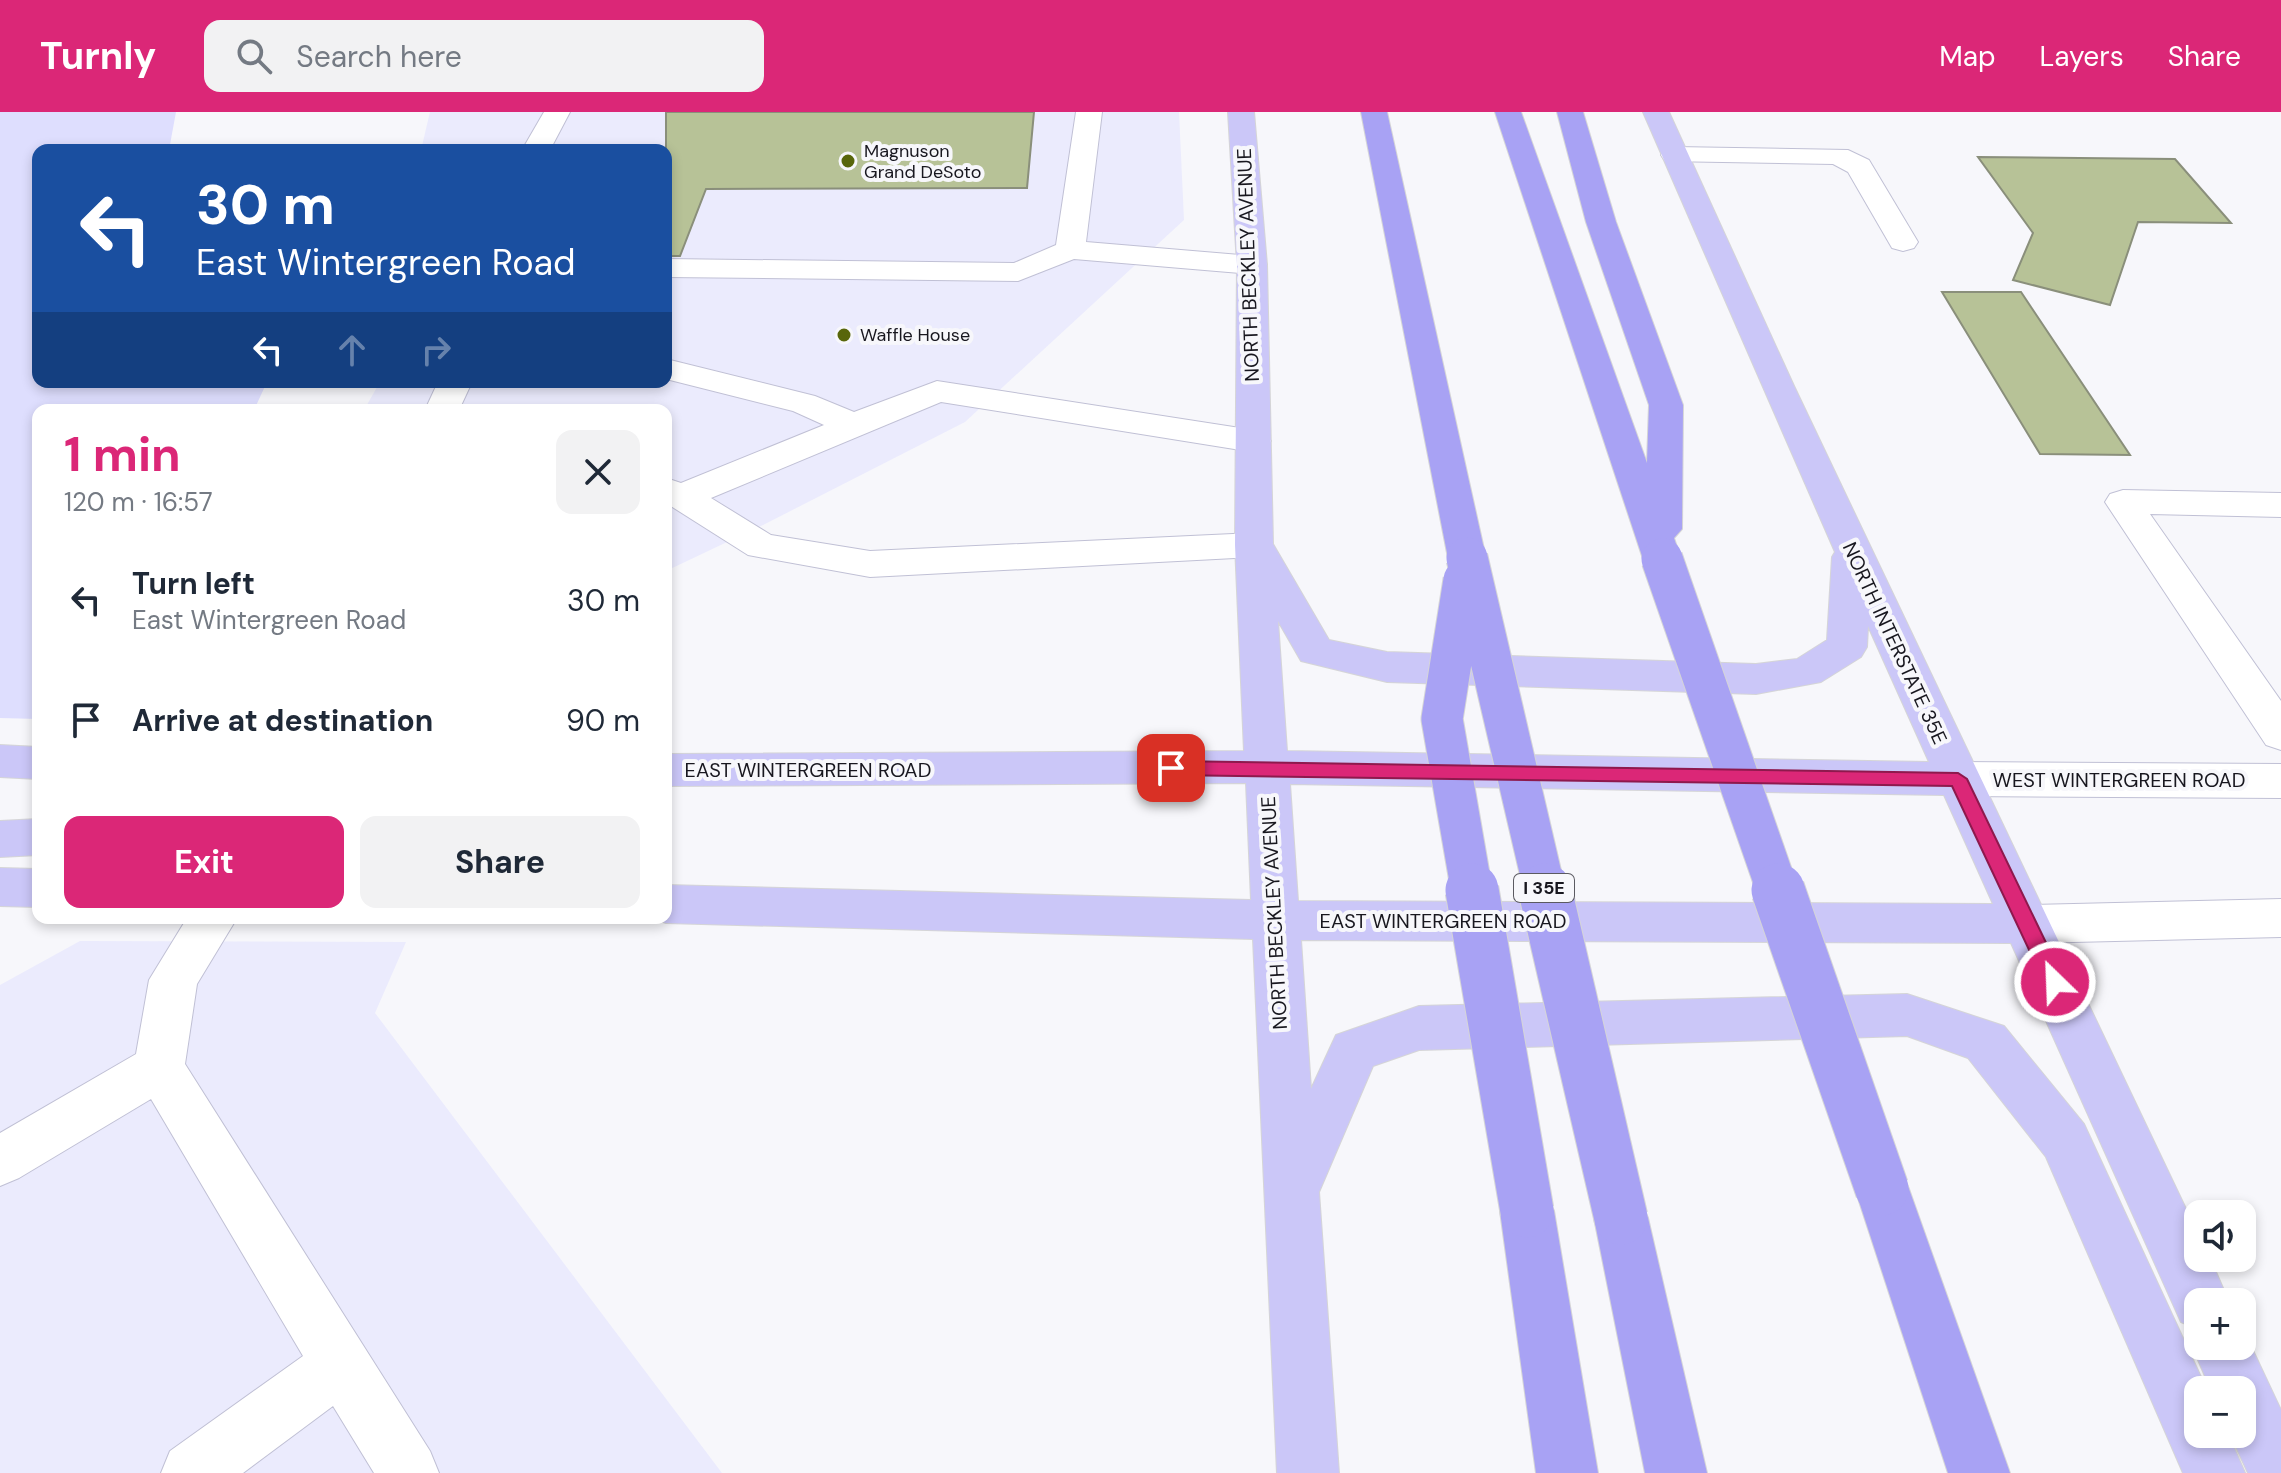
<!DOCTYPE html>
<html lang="en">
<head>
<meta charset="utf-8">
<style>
  :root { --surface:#fff; --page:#f2f2f3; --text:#1f2937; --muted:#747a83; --accent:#db2777 }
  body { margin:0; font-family:"DM Sans",sans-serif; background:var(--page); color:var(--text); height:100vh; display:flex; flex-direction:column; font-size:30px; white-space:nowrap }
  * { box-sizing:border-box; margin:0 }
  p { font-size:26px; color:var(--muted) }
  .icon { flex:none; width:44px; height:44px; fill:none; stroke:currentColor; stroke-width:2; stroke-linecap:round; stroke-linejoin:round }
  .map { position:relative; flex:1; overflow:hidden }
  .details { position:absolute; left:32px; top:292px; width:640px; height:520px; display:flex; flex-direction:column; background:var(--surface); border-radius:16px; box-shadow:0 4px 12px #0003 }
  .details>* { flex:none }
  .hud { position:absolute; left:32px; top:32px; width:640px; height:244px; border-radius:16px; box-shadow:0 4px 12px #0003; background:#1a4fa0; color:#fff; overflow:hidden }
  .controls { position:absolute; left:2184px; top:1088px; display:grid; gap:16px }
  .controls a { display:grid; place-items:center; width:72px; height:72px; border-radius:16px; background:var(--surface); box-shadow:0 4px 12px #0003; font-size:40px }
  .pin { position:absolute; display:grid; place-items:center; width:68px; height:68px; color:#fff; margin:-34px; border-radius:16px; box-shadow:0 4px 12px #0006 }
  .me { position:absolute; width:88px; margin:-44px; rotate:336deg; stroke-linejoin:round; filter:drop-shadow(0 0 6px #0008) }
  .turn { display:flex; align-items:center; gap:28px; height:168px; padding:0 32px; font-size:36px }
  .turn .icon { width:104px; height:104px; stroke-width:2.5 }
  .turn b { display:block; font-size:56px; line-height:68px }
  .lanes { display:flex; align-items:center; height:76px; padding:0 32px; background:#0003; justify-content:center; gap:40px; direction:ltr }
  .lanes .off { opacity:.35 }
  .round { display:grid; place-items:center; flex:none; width:84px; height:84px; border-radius:16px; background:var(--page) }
  .headline { display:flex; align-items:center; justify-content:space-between; height:136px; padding:0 32px }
  h1 { font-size:48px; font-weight:700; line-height:60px; color:var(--accent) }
  .primary-button { display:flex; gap:16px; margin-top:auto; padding:16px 32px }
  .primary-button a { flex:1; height:92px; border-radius:16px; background:var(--accent); color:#fff; font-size:32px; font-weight:700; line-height:92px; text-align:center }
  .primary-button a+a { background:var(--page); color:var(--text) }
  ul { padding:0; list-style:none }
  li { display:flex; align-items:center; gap:24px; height:120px; padding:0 32px }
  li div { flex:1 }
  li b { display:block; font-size:30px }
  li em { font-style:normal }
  header { display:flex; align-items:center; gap:48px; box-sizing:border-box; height:112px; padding:0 40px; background:var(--accent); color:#fff }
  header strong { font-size:38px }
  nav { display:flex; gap:44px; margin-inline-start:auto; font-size:28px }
  .search { width:560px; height:72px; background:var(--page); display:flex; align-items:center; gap:20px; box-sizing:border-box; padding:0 28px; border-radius:16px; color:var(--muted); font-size:30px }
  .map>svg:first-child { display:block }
  .built { fill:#ebebfd }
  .green { fill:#dedefe }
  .building { fill:#b7c297; stroke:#8a8f7b; stroke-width:2 }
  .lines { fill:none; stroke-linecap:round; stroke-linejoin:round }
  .minor-casing { stroke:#c0c0d5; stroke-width:2 }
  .major-casing { stroke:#d5d5d7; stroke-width:2 }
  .highway-casing { stroke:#d5d5d7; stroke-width:2 }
  .minor { fill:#fff; fill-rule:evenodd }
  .major { fill:#cbc7f8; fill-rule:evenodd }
  .highway { fill:#a8a2f4; fill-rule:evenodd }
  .highway-bridge-far1-casing { stroke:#d5d5d7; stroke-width:43; stroke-linecap:butt }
  .highway-bridge-casing { stroke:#d5d5d7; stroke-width:55; stroke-linecap:butt }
  .highway-bridge-far1 { stroke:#a8a2f4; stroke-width:41 }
  .highway-bridge { stroke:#a8a2f4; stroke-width:53 }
  .route { fill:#db2777; stroke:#8e194d; stroke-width:2 }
  .poi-dot { fill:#58660b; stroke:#f7f7fb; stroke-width:3 }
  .labels { text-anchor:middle; stroke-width:8; stroke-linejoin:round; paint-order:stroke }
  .far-poi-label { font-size:18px; fill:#18171f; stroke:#f7f7fb; text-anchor:start }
  .shield { fill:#f7f7fb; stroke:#5b5a61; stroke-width:2 }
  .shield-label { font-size:18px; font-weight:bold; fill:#18171f }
  .street-label { font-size:20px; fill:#18171f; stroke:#f7f7fb }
</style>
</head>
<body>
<header>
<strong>Turnly</strong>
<div class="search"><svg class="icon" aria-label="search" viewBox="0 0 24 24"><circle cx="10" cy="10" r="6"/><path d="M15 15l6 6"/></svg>Search here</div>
<nav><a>Map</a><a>Layers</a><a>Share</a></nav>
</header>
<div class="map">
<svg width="2281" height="1361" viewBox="0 0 2281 1361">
  <rect width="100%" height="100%" fill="#f7f7fb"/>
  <path class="built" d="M430,0H1179L1184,108L965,310L765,412L666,459V298H364L380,270H666V38H421Z
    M80,829L406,830L375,901L722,1361H0V873Z"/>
  <path class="green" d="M0,0H176L169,38H38V270H267L254,298H38V607L0,606Z"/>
  <path class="building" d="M666,0H1034L1027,76L706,77L680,144H666Z
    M1978,45L2175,47L2231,111L2138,110L2110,193L2013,168L2033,121Z
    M1942,180H2021L2130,343L2040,342Z"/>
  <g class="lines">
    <defs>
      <path id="minor" d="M544,0H570L550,38H522Z
        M1076,0H1102L1086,130L1252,144L1263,146L1267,153L1263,160L1252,162L1074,147L1018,169L666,165V147L1014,151L1056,133Z
        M1675,35L1848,38L1869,48L1918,130L1914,136L1903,139L1892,136L1848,60L1833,52L1665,49L1661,43L1665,37Z
        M666,247L815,284L854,300L937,269L1253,318L1265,321L1271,329L1265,337L1253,340L941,290L711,386L771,423L870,439L1254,421L1267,424L1273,433L1267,442L1254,445L870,465L748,443L666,391V366L681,371L824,313L793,299L666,267Z
        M438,270H472L459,298H425Z
        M2123,378L2281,381V405L2150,402L2281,589V638L2266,633L2105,390L2110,382Z
        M1958,650L2281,652V686L1958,684L1943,679L1936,667L1943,655Z
        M2281,787V825L2028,831L2011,826L2004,812L2011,798L2028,793Z
        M187,806H237L197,872L185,952L430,1339L439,1361H374L333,1294L243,1361H161L170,1339L303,1244L151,987L19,1066L0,1074V1021L136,942L149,868Z"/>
      <path id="major" d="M1228,0H1254L1267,153L1273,432L1329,528L1387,540L1756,552L1797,547L1827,528L1832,445L1835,440L1643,0H1669L1794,274L2198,1122V1146H2210L2229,1190H2198V1217L2181,1210L2011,831L1301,828L1311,977L1336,923L1419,894L1907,882L2004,914L2084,1012L2207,1278H2198V1322H2228L2245,1361H2183L2046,1045L1968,946L1907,924L1419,938L1373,954L1319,1080L1339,1361H1277L1253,827L666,811L651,806H666V773L1251,788L1246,671L666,674V642L1244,639L1235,433L1237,153ZM1278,509L1301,549L1387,570L1756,582L1821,570L1861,545L1867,535L1868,514L1929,650L1287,639ZM1290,672L1944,683L1993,792L1298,789Z
        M0,633L38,635V667L0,665Z
        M38,707V743L0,745V709Z
        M0,756L38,757V795L0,794Z
        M2242,1215L2281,1298V1361H2248L2230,1322H2242V1278H2211L2192,1234L2198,1220V1234H2242Z"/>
      <path id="highway" d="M1361,0H1387L1486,446L1480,455L1467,459L1454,455L1448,446Z
        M1495,0H1521L1647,351L1649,293L1586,110L1557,0H1583L1616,110L1683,293L1682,417L1674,426L1681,447L1675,456L1662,460L1649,456L1643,447Z
        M1882,1052L1901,1059L1909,1077L2010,1361H1948L1855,1077L1863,1059Z
        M1527,1073L1546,1081L1554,1099L1598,1361H1536L1500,1099L1508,1081Z
        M1621,1080L1640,1088L1648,1106L1707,1361H1645L1594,1106L1602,1088Z"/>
    </defs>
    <use href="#minor" class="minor-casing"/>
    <use href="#major" class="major-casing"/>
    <use href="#highway" class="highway-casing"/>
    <use href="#minor" class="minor"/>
    <use href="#major" class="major"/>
    <use href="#highway" class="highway"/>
    <defs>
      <path id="highway-bridge-far1" d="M1467,446L1545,780
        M1662,447L1778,780
        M1464,468L1442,607L1472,780"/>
      <path id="highway-bridge" d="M1472,778L1527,1099
        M1545,778L1621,1106
        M1778,778L1882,1077"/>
    </defs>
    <use href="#highway-bridge-far1" class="highway-bridge-far1-casing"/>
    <use href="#highway-bridge" class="highway-bridge-casing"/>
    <use href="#highway-bridge-far1" class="highway-bridge-far1"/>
    <use href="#highway-bridge" class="highway-bridge"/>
  </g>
  <path class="route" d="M1171,649L1958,661L1967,667L2065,870L2062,876L2055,879L2047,876L1952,674L1171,663L1162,656Z"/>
  <g class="poi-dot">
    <circle cx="848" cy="49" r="8"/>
    <circle cx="844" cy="223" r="8"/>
  </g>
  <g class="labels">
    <g class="far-poi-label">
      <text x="864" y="45">Magnuson<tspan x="864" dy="21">Grand DeSoto</tspan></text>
      <text x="860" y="229">Waffle House</text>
    </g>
    <rect class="shield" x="1514" y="762" width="60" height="28" rx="6"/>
    <g class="shield-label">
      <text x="1544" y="782">I 35E</text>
    </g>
    <g class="street-label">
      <text transform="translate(1248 153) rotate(-92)" y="7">NORTH BECKLEY AVENUE</text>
      <text transform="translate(1895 531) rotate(65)" y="7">NORTH INTERSTATE 35E</text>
      <text x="808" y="665">EAST WINTERGREEN ROAD</text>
      <text x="2119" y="675">WEST WINTERGREEN ROAD</text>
      <text transform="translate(1274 801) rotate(-93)" y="7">NORTH BECKLEY AVENUE</text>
      <text x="1443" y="816">EAST WINTERGREEN ROAD</text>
    </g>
  </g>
</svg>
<div class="controls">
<a><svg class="icon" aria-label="sound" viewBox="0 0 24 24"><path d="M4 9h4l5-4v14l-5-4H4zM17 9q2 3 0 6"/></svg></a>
<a>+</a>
<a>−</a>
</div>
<div class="pin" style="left:1171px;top:656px;background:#d93025"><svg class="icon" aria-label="arrive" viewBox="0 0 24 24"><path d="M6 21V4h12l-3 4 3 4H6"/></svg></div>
<svg class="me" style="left:2055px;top:870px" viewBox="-20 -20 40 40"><circle r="17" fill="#db2777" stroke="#fff" stroke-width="3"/><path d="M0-11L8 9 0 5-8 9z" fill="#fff"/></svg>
<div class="hud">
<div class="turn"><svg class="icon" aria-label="left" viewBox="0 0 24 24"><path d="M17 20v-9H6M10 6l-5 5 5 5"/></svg><div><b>30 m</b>East Wintergreen Road</div></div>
<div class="lanes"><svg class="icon" aria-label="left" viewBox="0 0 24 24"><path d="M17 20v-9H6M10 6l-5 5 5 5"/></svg><svg class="icon off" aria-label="ahead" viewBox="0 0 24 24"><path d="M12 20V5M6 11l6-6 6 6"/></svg><svg class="icon off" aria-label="right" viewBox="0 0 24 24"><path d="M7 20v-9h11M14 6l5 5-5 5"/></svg></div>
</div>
<section class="details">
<div class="headline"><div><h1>1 min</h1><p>120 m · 16:57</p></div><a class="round"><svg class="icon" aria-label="close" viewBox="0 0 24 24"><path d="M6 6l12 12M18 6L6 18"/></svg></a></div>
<ul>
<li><svg class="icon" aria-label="left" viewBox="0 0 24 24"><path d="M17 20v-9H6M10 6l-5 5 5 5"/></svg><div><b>Turn left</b><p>East Wintergreen Road</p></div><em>30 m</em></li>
<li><svg class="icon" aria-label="arrive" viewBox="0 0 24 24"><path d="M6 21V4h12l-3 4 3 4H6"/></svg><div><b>Arrive at destination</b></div><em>90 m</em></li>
</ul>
<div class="primary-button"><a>Exit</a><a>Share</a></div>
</section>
</div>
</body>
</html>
